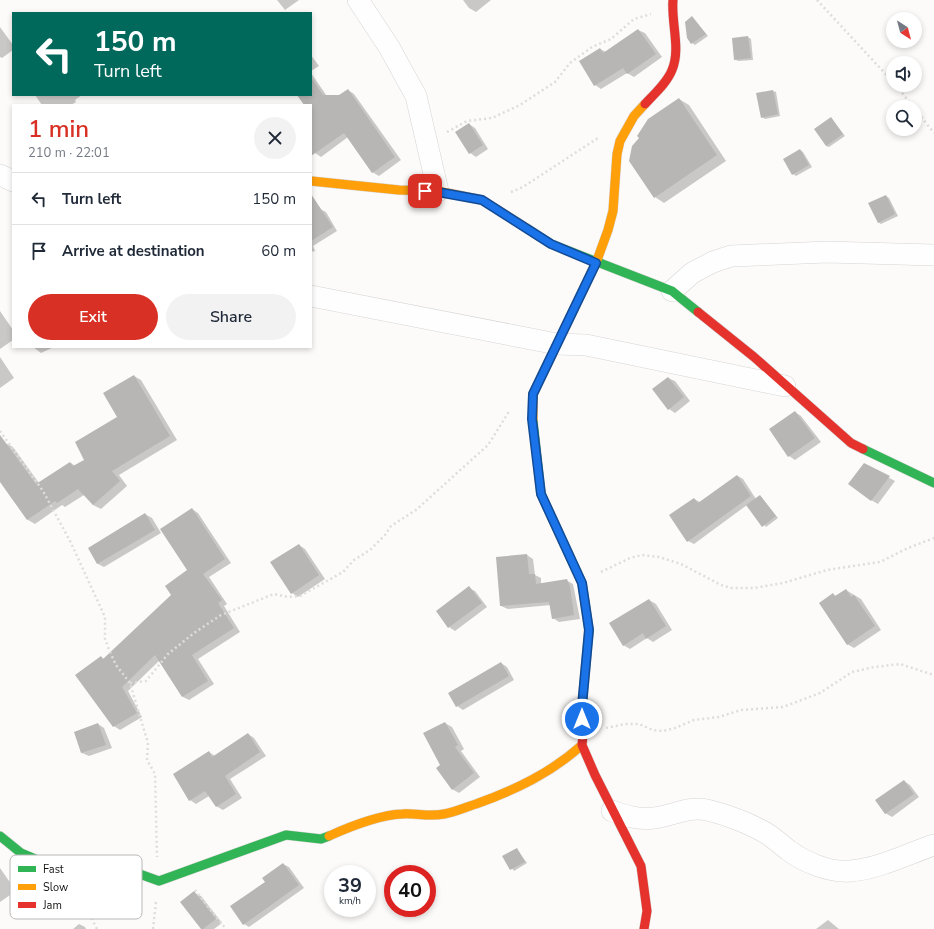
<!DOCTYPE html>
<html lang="en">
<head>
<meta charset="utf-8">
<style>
  :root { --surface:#fff; --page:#f2f2f3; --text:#1f2937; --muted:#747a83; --line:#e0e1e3; --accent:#d93025 }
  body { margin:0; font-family:"Nunito Sans",sans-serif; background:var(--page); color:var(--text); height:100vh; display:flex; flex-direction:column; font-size:15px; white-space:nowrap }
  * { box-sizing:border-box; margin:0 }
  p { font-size:13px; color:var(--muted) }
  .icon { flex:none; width:22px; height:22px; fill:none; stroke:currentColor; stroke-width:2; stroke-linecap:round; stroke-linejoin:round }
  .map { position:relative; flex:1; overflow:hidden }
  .details { position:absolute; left:12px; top:104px; width:300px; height:244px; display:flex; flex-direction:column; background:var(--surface); border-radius:0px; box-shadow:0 2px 6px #0003 }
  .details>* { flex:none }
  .guide { position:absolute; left:12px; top:12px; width:300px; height:84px; border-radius:0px; box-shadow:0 2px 6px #0003; background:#00695c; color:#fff; overflow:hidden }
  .needle { width:26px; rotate:144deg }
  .fabs { position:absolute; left:886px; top:12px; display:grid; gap:8px }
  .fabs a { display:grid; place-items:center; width:36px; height:36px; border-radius:50%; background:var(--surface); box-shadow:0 2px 6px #0003; font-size:20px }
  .speed { position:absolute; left:324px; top:865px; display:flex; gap:8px; font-size:20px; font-weight:700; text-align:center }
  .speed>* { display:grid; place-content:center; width:52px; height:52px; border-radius:50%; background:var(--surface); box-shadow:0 2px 6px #0003; line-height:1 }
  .speed small { font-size:10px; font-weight:400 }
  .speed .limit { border:6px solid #d22; background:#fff; color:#111 }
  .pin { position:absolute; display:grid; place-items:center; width:34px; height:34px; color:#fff; margin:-17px; border-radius:8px; box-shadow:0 2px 6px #0006 }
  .me { position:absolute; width:44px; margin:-22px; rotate:0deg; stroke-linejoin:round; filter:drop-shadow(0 0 3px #0008) }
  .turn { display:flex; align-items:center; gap:14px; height:84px; padding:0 16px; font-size:18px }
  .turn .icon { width:52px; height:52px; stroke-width:2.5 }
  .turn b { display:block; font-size:28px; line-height:34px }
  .round { display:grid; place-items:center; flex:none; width:42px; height:42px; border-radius:21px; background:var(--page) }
  .head { display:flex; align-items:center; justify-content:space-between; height:68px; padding:0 16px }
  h1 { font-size:24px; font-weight:600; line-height:30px; color:var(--accent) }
  .button { display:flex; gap:8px; margin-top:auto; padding:8px 16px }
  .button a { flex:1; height:46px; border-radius:24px; background:var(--accent); color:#fff; font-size:16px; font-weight:600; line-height:46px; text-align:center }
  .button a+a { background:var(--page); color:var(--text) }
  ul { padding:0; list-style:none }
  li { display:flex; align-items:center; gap:12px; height:52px; padding:0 16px; border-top:1px solid var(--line) }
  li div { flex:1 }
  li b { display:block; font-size:15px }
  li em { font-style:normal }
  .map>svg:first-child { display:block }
  .shadow { fill:#0003 }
  .building { fill:#b7b6b4 }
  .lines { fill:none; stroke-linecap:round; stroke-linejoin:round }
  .street-casing { stroke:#d6d5d4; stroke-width:22 }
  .fast-casing { stroke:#d6d5d4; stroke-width:10 }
  .slow-casing { stroke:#d6d5d4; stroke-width:10 }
  .jam-casing { stroke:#d6d5d4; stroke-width:10 }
  .path { stroke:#dedddd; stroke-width:2.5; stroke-dasharray:2 3; stroke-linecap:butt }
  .street { stroke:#fffefe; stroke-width:21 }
  .fast { stroke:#30b455; stroke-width:9 }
  .slow { stroke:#ff9f0a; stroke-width:9 }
  .jam { stroke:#e5322d; stroke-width:9 }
  .route-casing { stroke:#114b97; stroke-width:10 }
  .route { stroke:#1a73e8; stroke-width:7 }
  .key { fill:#fff; stroke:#b9b8b8; stroke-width:1 }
  .key-label { font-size:11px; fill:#151413 }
</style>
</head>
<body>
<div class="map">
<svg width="934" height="929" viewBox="0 0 934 929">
  <rect width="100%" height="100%" fill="#fdfbf9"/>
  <path class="shadow" d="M277,0H299L285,10Z
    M463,0H491L476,12L469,8Z
    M692,17L708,36L695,45L692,43Z
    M0,27L13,45V50L2,58L0,57Z
    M638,30L645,33L662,57L634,77L627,73L601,89L595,85L600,49L606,52Z
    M748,37L751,39L753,60L738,61L735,59Z
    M311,55L319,66L311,71Z
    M311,73L331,102L348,90L354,94L401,160L379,176L372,172L348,137L321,157L315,153L311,148V105H305L298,95H311Z
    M773,91L776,92L780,116L765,119L762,117Z
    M35,95H82L75,100L76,102L71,105H42Z
    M679,99L689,105L726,161L664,203L655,197Z
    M831,118L845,136L829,147L826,146Z
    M469,124L475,128L488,149L476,157L470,153Z
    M800,150L803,152L812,167L796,176L793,174Z
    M886,196L889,198L898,216L881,224L878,222Z
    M320,209L326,212L337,231L313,246L315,251L311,252V215Z
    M0,311L13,330V340L0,349Z
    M33,347H54L41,353Z
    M0,357L14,378L0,388Z
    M134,376L141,380L177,440L119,475L127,486L101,509L93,505L84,495L65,507L62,505L35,524L28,520L0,481V436L5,443L13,447L39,483L71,463L75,466L85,460L118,417Z
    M668,378L675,381L690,401L675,413L669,409Z
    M795,412L801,416L821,442L795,460L789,456L770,429Z
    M865,465L895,481L878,504L871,500Z
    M738,476L743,479L756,499L760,496L762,498L778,518L766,527L747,505L694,544L688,541L694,499L700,502Z
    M192,509L198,513L231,563L209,577L227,604L224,606L240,632L198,659L214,684L189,700L183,697L160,660L128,691L142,717L120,730L114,726L101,657L104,659L173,595L188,570Z
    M145,514L152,518L161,533L104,567L98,564L89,548Z
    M299,545L305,549L325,579L298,597L292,593Z
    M527,555L533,559L535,575L541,578V584L566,580L573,584L580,619L559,622L553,618L551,605L508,609L501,606Z
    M469,588L475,591L487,607L455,631L449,627L437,612Z
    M846,590L861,599L881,630L854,648L847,644L833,595L837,596Z
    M649,600L656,604L672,630L653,642L647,638L630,649L623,645Z
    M501,663L507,667L514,680L463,710L457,706Z
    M445,723L452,727L464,749L461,751L480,777L459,793L452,789L441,765Z
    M98,724L104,728L112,748L89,756L82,753L75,732Z
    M248,734L254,738L266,756L230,779L242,798L223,810L216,806L209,796L196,804L190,800L209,752L215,756Z
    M904,781L910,785L919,797L892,817L885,813Z
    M517,849L527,863L514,871L503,857Z
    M283,864L289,867L304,888L249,927L244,924Z
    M0,868L16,891L0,902Z
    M194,893L201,896L222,923L214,929H203Z
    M828,920L839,929H816Z
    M79,924L85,927L86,929H73Z"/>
  <path class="building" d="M692,16L706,34L691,44L687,38L685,22Z
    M638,29L656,54L627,74L623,68L594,86L579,61L600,48L603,53Z
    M748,36L751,58L734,60L732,38Z
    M311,77L323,95H339L348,89L395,157L372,173L344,133L311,156V105H304L297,95H311Z
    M773,90L778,114L761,118L756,93Z
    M679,98L717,155L654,198L629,161L632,146L639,138L637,136L648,119Z
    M831,117L843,134L826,146L814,129Z
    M469,123L483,145L469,154L455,132Z
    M800,149L809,165L792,175L783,159Z
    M311,194L333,227L311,241Z
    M886,195L895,214L878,223L868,203Z
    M134,375L170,436L112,471L120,481L93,505L78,489L57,503L55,501L27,520L0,482V435L36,484L70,462L73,466L84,460L75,442L117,417L103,393Z
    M668,377L684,397L668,410L652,389Z
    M795,411L815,438L788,457L769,429Z
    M864,463L890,476L871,501L848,484Z
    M737,475L751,496L687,542L669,515L694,498L698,503Z
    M760,495L776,516L762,527L746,505Z
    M192,508L225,559L203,574L222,600L218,603L234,628L192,655L208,681L182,697L155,655L122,687L137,713L113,727L75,675L101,656L103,659L171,595L165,586L187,570L160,529Z
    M145,513L155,530L97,564L88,548Z
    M299,544L319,575L291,594L270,562Z
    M527,554L529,574H535L536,584L567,579L570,587L574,615L552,619L549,602L500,606L496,557Z
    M469,586L482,603L448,628L436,611Z
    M846,589L851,597L854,595L875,626L847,645L819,603L833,593L835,596Z
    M649,599L666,626L646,639L643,633L623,646L609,623Z
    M501,662L509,676L456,707L448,693Z
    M445,722L458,745L455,747L474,773L452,790L436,768L440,765L423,733Z
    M98,723L106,745L81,753L74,732Z
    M248,733L260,752L225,776L236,794L216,807L205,791L189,801L173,774L209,751L212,757Z
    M904,780L914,794L885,814L875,800Z
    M517,848L525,862L510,870L502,856Z
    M283,863L299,885L243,925L230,906L265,882L262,878Z
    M194,891L216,919L203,929H201L180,902Z"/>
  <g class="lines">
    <defs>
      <path id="street" d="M358,0L389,47L416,96L438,191
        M0,175L13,181
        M672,291L692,273L713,262L731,256L827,252L934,255
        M311,296L557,344L586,345L785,386
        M612,811C626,816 639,820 654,818C673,816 687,806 707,810C725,814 754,825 769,835C776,840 782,845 788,850C804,862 830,873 850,871C879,869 907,854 934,845"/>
      <path id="fast" d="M528,229L551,244L672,291L698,312
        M533,421L541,494L582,583L589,630L582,706L584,725
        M863,449L934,483
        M0,836L21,853L73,875L86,874L109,863L159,881L286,835L321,839L329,836"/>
      <path id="slow" d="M311,181L399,190L438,191L482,200L528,229
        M533,421V394L596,263L608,230L613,211L617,154L620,141L634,116L645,104
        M329,836C349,827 379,815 402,814C416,813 430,817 444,814C455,812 466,807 476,804C515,790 551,773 582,745"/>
      <path id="jam" d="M645,104C654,94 667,83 672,70C681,49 671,23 673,0
        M698,312L754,357L851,443L863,449
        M584,725L582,745L595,775L641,866L647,911L644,929"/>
    </defs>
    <use href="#street" class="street-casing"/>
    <use href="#fast" class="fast-casing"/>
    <use href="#slow" class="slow-casing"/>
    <use href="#jam" class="jam-casing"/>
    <path class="path" d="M817,0L893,82
      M896,85L913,107
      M915,109L934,133
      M447,132L467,121L492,118L520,105L555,82L570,63L592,47L611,39L634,19L651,14
      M511,192L523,187L598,138
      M0,431L43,491L71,543L105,617V639L110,652L116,665L130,683L148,743L147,760L155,774L157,857
      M601,572L630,558L642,555L659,557L681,564L721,585L731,588H754L783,583L827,570L880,562L908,548L934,538
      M130,683L146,681L168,654L194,633L221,615L274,594L288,597L300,596L343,572L354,560L370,550L385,535L391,526L416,510L488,445L510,410
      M606,728L625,724H639L653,730L663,731L675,728L694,720L719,717L741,710L783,707L820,693L852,672L874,667L900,664L934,675
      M195,890L226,929
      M80,896L97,929
      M153,929L156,902"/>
    <use href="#street" class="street"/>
    <use href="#fast" class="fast"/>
    <use href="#slow" class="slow"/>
    <use href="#jam" class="jam"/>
  </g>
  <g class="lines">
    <defs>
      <path id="route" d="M425,191L438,192L482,200L551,244L596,263L533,394L532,419L541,494L582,583L589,630L582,706V719"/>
    </defs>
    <use href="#route" class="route-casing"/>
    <use href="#route" class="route"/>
  </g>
  <rect x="10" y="855" width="132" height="64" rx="6" class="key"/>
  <rect x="18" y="866" width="18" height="6" fill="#30b455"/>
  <rect x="18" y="884" width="18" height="6" fill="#ff9f0a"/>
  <rect x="18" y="902" width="18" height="6" fill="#e5322d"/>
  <g class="key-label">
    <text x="43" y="873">Fast</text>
    <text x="43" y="891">Slow</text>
    <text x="43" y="909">Jam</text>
  </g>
</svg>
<div class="fabs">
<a><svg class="needle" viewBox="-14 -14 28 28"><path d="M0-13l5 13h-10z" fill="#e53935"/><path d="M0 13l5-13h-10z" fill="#747a83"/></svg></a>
<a><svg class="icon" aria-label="sound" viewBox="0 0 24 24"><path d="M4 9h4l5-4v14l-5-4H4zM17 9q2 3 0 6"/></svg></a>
<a><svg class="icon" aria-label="search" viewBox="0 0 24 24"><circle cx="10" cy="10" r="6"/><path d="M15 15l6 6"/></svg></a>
</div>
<div class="speed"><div>39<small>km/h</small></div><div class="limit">40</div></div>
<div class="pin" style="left:425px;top:191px;background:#d93025"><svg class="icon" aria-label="arrive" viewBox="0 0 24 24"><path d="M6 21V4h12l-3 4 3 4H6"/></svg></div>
<svg class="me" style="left:582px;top:719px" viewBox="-20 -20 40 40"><circle r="17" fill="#1a73e8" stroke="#fff" stroke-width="3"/><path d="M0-11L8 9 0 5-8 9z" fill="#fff"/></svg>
<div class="guide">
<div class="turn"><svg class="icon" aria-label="left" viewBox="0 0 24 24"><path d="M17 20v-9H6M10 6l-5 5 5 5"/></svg><div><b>150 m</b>Turn left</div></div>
</div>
<section class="details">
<div class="head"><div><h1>1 min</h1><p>210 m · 22:01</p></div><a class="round"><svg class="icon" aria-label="close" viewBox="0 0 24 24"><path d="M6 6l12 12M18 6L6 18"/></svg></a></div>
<ul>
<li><svg class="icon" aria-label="left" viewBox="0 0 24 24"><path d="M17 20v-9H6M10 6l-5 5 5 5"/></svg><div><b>Turn left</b></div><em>150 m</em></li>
<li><svg class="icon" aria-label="arrive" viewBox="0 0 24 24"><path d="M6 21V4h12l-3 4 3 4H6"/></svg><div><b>Arrive at destination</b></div><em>60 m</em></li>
</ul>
<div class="button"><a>Exit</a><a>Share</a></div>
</section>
</div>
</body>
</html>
